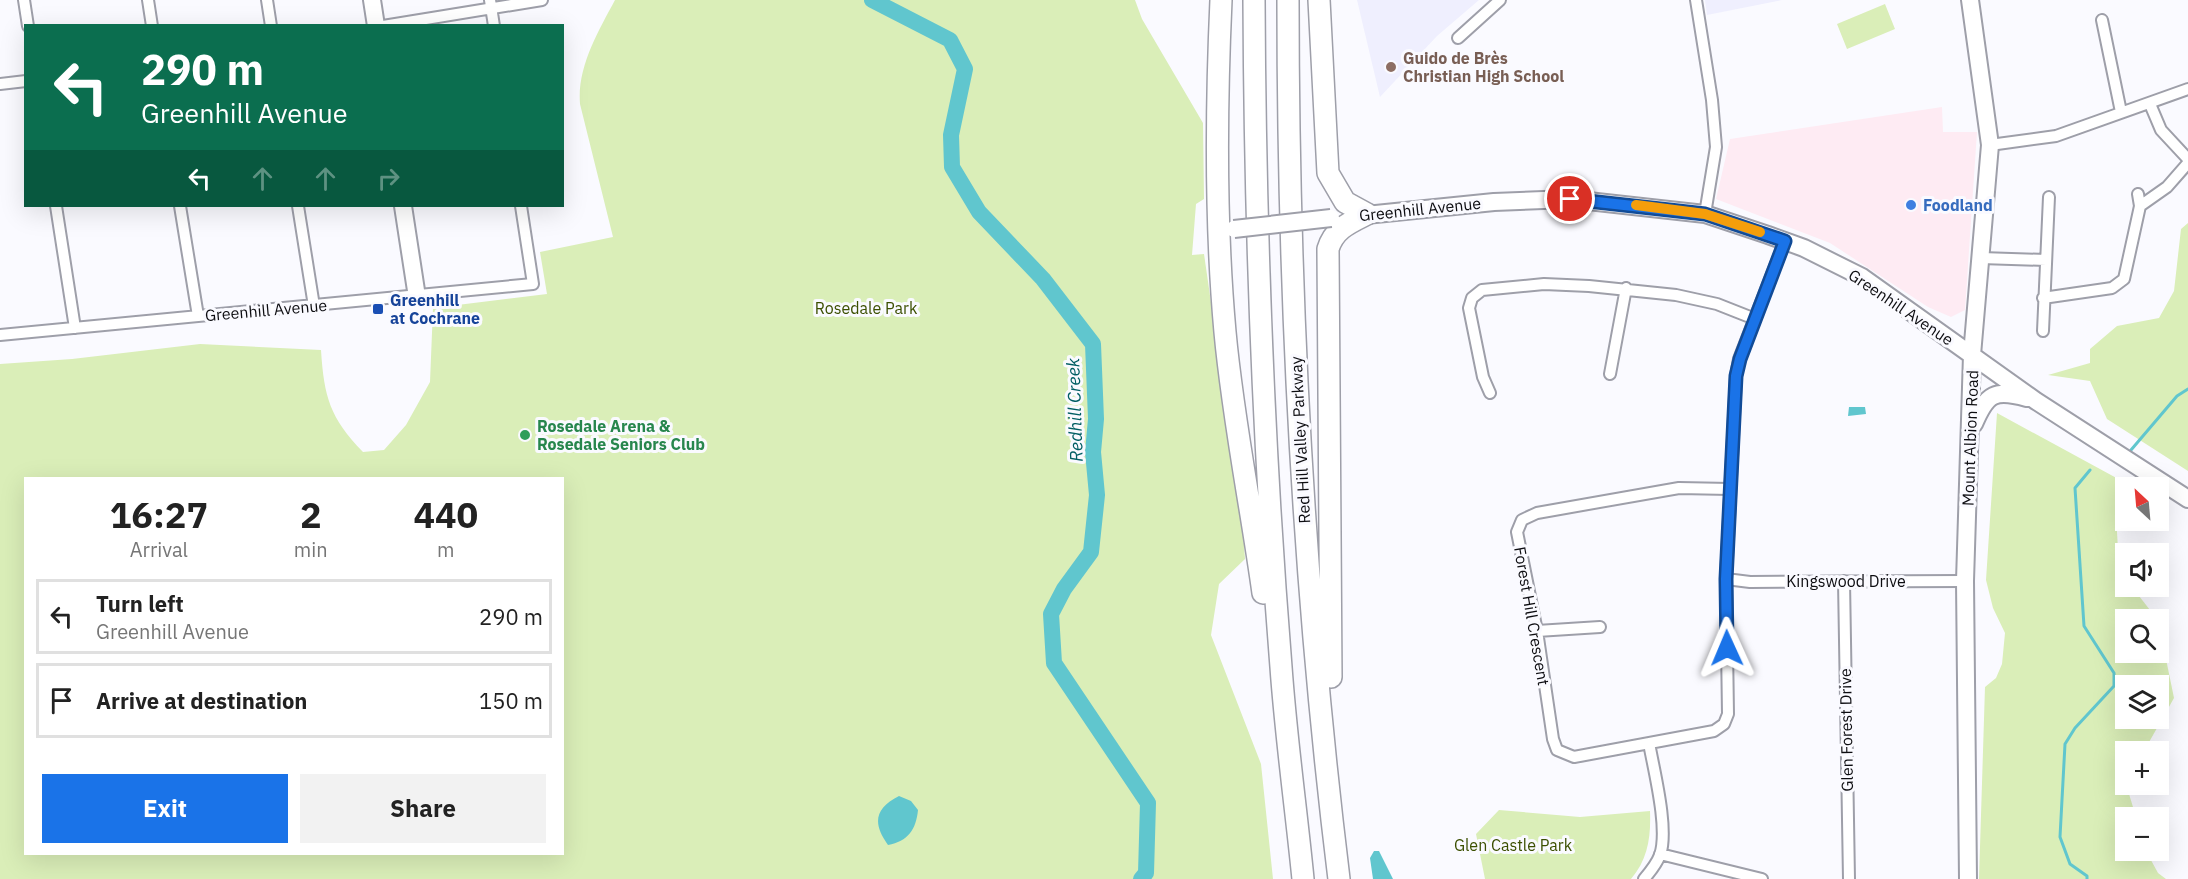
<!DOCTYPE html>
<html lang="en">
<head>
<meta charset="utf-8">
<style>
  :root { --surface:#fff; --page:#f2f2f2; --text:#222; --muted:#767676; --line:#e0e0e0; --accent:#1a73e8 }
  body { margin:0; font-family:"IBM Plex Sans",sans-serif; background:var(--page); color:var(--text); height:100vh; display:flex; flex-direction:column; font-size:22px; white-space:nowrap }
  * { box-sizing:border-box; margin:0 }
  p { font-size:20px; color:var(--muted) }
  .icon { flex:none; width:33px; height:33px; fill:none; stroke:currentColor; stroke-width:2; stroke-linecap:round; stroke-linejoin:round }
  .map { position:relative; flex:1; overflow:hidden }
  .drawer { position:absolute; left:24px; top:477px; width:540px; height:378px; display:flex; flex-direction:column; background:var(--surface); border-radius:0px; box-shadow:0 6px 24px #0002 }
  .drawer>* { flex:none }
  .top-card { position:absolute; left:24px; top:24px; width:540px; height:183px; border-radius:0px; box-shadow:0 6px 24px #0002; background:#0b6e4f; color:#fff; overflow:hidden }
  .needle { width:39px; rotate:334deg }
  .tools { position:absolute; left:2115px; top:477px; display:grid; gap:12px }
  .tools a { display:grid; place-items:center; width:54px; height:54px; border-radius:0px; background:var(--surface); box-shadow:0 6px 24px #0002; font-size:30px }
  .pin { position:absolute; display:grid; place-items:center; width:51px; height:51px; color:#fff; margin:-26px; border:3px solid #fff; border-radius:50%; box-shadow:0 2px 6px #0007 }
  .me { position:absolute; width:66px; margin:-33px; rotate:359deg; stroke-linejoin:round; filter:drop-shadow(0 0 4px #0008) }
  .turn { display:flex; align-items:center; gap:21px; height:126px; padding:0 18px; font-size:27px }
  .turn .icon { width:78px; height:78px; stroke-width:2.5 }
  .turn b { display:block; font-size:42px; line-height:51px }
  .lanes { display:flex; align-items:center; height:57px; padding:0 18px; background:#0003; justify-content:center; gap:30px; direction:ltr }
  .lanes .off { opacity:.35 }
  .eta { display:flex; justify-content:space-evenly; align-items:center; height:102px; text-align:center }
  .eta b { font-size:36px; font-weight:800; line-height:42px }
  .cta { display:flex; gap:12px; margin-top:auto; padding:12px 18px }
  .cta a { flex:1; height:69px; border-radius:0px; background:var(--accent); color:#fff; font-size:24px; font-weight:800; line-height:69px; text-align:center }
  .cta a+a { background:var(--page); color:var(--text) }
  ul { padding:0; list-style:none }
  li { display:flex; align-items:center; gap:18px; height:75px; margin:0 12px 9px; padding:0 6px; border:3px solid var(--line); border-radius:0px }
  li div { flex:1 }
  li b { display:block; font-size:22px }
  li em { font-style:normal }
  .map>svg:first-child { display:block }
  .commercial { fill:#feebf3 }
  .built { fill:#efeffe }
  .green { fill:#daeeb8; fill-rule:evenodd }
  .water { fill:#60c6ce }
  .lines { fill:none; stroke-linecap:round; stroke-linejoin:round }
  .stream { stroke:#60c6ce; stroke-width:3 }
  .river { stroke:#60c6ce; stroke-width:16 }
  .street-casing { stroke:#9e9fa9; stroke-width:14 }
  .secondary-casing { stroke:#9e9fa9; stroke-width:20 }
  .highway-casing { stroke:#9e9fa9; stroke-width:24 }
  .street { stroke:#fff; stroke-width:10 }
  .secondary { stroke:#fff; stroke-width:16 }
  .highway { stroke:#fff; stroke-width:21 }
  .secondary-bridge-casing { stroke:#9e9fa9; stroke-width:20; stroke-linecap:butt }
  .secondary-bridge { stroke:#fff; stroke-width:16 }
  .route-casing { stroke:#114b97; stroke-width:15 }
  .route { stroke:#1a73e8; stroke-width:10 }
  .slow { stroke:#f59e0b; stroke-width:10 }
  .education-dot { fill:#8d6e63; stroke:#fafaff; stroke-width:2 }
  .shop-dot { fill:#3f7fe0; stroke:#fafaff; stroke-width:2 }
  .transit-dot { fill:#1a4fb4; stroke:#fafaff; stroke-width:2 }
  .leisure-dot { fill:#2e9e5b; stroke:#fafaff; stroke-width:2 }
  .labels { text-anchor:middle; stroke-width:6; stroke-linejoin:round; paint-order:stroke }
  .education-label { font-size:16px; font-weight:bold; fill:#785e54; stroke:#fafaff; text-anchor:start }
  .shop-label { font-size:16px; font-weight:bold; fill:#366cbe; stroke:#fafaff; text-anchor:start }
  .street-label { font-size:16px; fill:#0d0d11; stroke:#fafaff }
  .transit-label { font-size:16px; font-weight:bold; fill:#164399; stroke:#fafaff; text-anchor:start }
  .park-label { font-size:16px; fill:#3b4f00; stroke:#fafaff }
  .leisure-label { font-size:16px; font-weight:bold; fill:#27864d; stroke:#fafaff; text-anchor:start }
  .water-label { font-size:18px; font-style:italic; fill:#005e63; stroke:#fafaff }
</style>
</head>
<body>
<div class="map">
<svg width="2188" height="879" viewBox="0 0 2188 879">
  <rect width="100%" height="100%" fill="#fafaff"/>
  <path class="commercial" d="M1942,107L1943,132H1977L1965,310L1951,317L1928,307L1830,243L1716,199L1730,139Z"/>
  <path class="built" d="M1357,0H1479L1437,36L1380,97Z
    M1705,0H1782L1707,15Z"/>
  <path class="green" d="M615,0H1135L1142,19L1203,123L1204,199L1196,204L1192,255L1204,254L1242,517L1245,559L1219,584L1211,635L1261,764L1273,879H0V364L72,359L200,344L321,350C324,397 330,418 363,452L384,450L406,425L430,382L433,308L547,294L540,252L613,237L580,104C577,67 598,32 615,0ZM26,478H562V854H26Z
    M1885,4L1895,29L1847,49L1837,24Z
    M2188,223V471L2107,419L2090,381L2048,375L2090,363V349L2117,326L2159,318L2174,291L2181,229Z
    M1997,413L2133,487L2126,488L2125,508L2116,513L2119,569L2125,578L2126,586L2132,587L2157,619L2126,620V652H2158L2159,625L2174,698L2144,751L2126,752V784L2136,817L2126,818V850L2146,851L2158,873L2166,879H1979L1985,687L1996,678L2002,664L2005,633L1993,608L1986,580ZM2126,686H2158V718H2126Z
    M1499,810L1580,817L1650,811C1651,837 1648,859 1631,879H1485L1476,834Z"/>
  <path class="water" d="M1849,407H1865L1866,414L1848,416Z
    M899,796L911,801L918,810C916,830 908,841 888,845C872,823 875,808 899,796Z
    M1374,851H1379L1393,879H1373L1370,858Z"/>
  <g class="lines">
    <path class="stream" d="M2131,450L2177,396L2188,389
      M2087,879V876L2070,864L2060,837L2065,744L2075,728L2114,686V673L2084,626L2075,488L2090,470"/>
    <path class="river" d="M872,0L950,40L965,69L951,135L952,167L979,212L1043,279L1093,344L1096,419L1093,452L1097,495L1091,552L1064,589L1051,614L1054,663L1148,803L1146,873L1141,879"/>
    <defs>
      <path id="street" d="M24,0L28,26
        M148,0L152,26
        M267,0L271,26
        M490,0L494,26
        M1696,0L1712,100L1716,147L1705,214
        M2102,20L2121,112
        M383,26L542,0
        M1458,38L1500,0
        M0,84L26,81
        M2150,104L2161,130L2188,159
        M1990,145L2056,136L2188,89
        M56,206L75,328
        M180,206L198,316
        M298,206L314,306
        M2140,206L2167,187L2188,163
        M1981,258L2046,260
        M2043,298L2112,288L2124,279L2140,206L2138,194
        M2043,331L2049,197
        M0,335L533,284L521,206
        M1610,374L1626,288
        M1490,393L1483,377L1469,308L1472,298L1482,290L1544,284L1589,286L1676,295L1717,304L1755,319
        M1730,489L1679,488L1537,513L1522,520L1517,532L1537,631L1553,739L1557,750L1574,757L1714,731L1724,724L1728,714L1726,579L1736,376L1739,359L1785,241
        M1726,579L1750,582L1965,581
        M1844,581L1849,879
        M1537,631L1600,627
        M1660,854L1762,879
        M1644,879C1650,872 1657,863 1660,855C1669,829 1654,771 1649,743"/>
      <path id="secondary" d="M372,0L376,26
        M403,206L417,297
        M1356,216L1494,202L1570,199L1705,214L1768,235L1804,248L1862,277L2036,401L2188,499
        M1974,424C1987,393 1995,389 2027,398
        M1968,879L1965,581L1972,355L1990,145L1970,0"/>
      <path id="highway" d="M1221,0C1216,110 1215,222 1225,332C1233,420 1251,506 1263,593
        M1254,0C1255,223 1263,445 1281,667C1286,738 1296,808 1303,879
        M1288,0C1288,294 1303,587 1339,879
        M1319,0L1328,173L1345,202L1367,214
        M1331,677L1328,249C1334,229 1349,223 1367,214"/>
    </defs>
    <use href="#street" class="street-casing"/>
    <use href="#secondary" class="secondary-casing"/>
    <use href="#highway" class="highway-casing"/>
    <use href="#street" class="street"/>
    <use href="#secondary" class="secondary"/>
    <use href="#highway" class="highway"/>
    <defs>
      <path id="secondary-bridge" d="M1234,229L1331,218"/>
    </defs>
    <use href="#secondary-bridge" class="secondary-bridge-casing"/>
    <use href="#secondary-bridge" class="secondary-bridge"/>
  </g>
  <g class="lines">
    <defs>
      <path id="route" d="M1570,199L1705,214L1785,241L1740,359L1736,376L1726,579L1727,648"/>
    </defs>
    <use href="#route" class="route-casing"/>
    <use href="#route" class="route"/>
    <path class="slow" d="M1636,205L1705,214L1760,232"/>
  </g>
  <circle class="education-dot" cx="1391" cy="67" r="6"/>
  <circle class="shop-dot" cx="1911" cy="205" r="6"/>
  <rect class="transit-dot" x="372" y="303" width="12" height="12" rx="3"/>
  <circle class="leisure-dot" cx="525" cy="435" r="6"/>
  <g class="labels">
    <g class="education-label">
      <text x="1403" y="64">Guido de Brès<tspan x="1403" dy="18">Christian High School</tspan></text>
    </g>
    <g class="shop-label">
      <text x="1923" y="211">Foodland</text>
    </g>
    <g class="street-label">
      <text transform="translate(1420 209) rotate(-6)" y="6">Greenhill Avenue</text>
      <text transform="translate(1901 307) rotate(34)" y="6">Greenhill Avenue</text>
      <text transform="translate(266 310) rotate(-5)" y="6">Greenhill Avenue</text>
      <text transform="translate(1970 438) rotate(-88)" y="6">Mount Albion Road</text>
      <text transform="translate(1300 440) rotate(-93)" y="6">Red Hill Valley Parkway</text>
      <text x="1846" y="587">Kingswood Drive</text>
      <text transform="translate(1532 616) rotate(80)" y="6">Forest Hill Crescent</text>
      <text transform="translate(1846 730) rotate(-91)" y="6">Glen Forest Drive</text>
    </g>
    <g class="transit-label">
      <text x="390" y="306">Greenhill<tspan x="390" dy="18">at Cochrane</tspan></text>
    </g>
    <g class="park-label">
      <text x="866" y="314">Rosedale Park</text>
      <text x="1513" y="851">Glen Castle Park</text>
    </g>
    <g class="leisure-label">
      <text x="537" y="432">Rosedale Arena &amp;<tspan x="537" dy="18">Rosedale Seniors Club</tspan></text>
    </g>
    <g class="water-label">
      <text transform="translate(1075 410) rotate(-92)" y="6">Redhill Creek</text>
    </g>
  </g>
</svg>
<div class="tools">
<a><svg class="needle" viewBox="-14 -14 28 28"><path d="M0-13l5 13h-10z" fill="#e53935"/><path d="M0 13l5-13h-10z" fill="#767676"/></svg></a>
<a><svg class="icon" aria-label="sound" viewBox="0 0 24 24"><path d="M4 9h4l5-4v14l-5-4H4zM17 9q2 3 0 6"/></svg></a>
<a><svg class="icon" aria-label="search" viewBox="0 0 24 24"><circle cx="10" cy="10" r="6"/><path d="M15 15l6 6"/></svg></a>
<a><svg class="icon" aria-label="layers" viewBox="0 0 24 24"><path d="M12 4l9 5-9 5-9-5zM3 14l9 5 9-5"/></svg></a>
<a>+</a>
<a>−</a>
</div>
<div class="pin" style="left:1570px;top:199px;background:#d93025"><svg class="icon" aria-label="arrive" viewBox="0 0 24 24"><path d="M6 21V4h12l-3 4 3 4H6"/></svg></div>
<svg class="me" style="left:1727px;top:648px" viewBox="-20 -20 40 40"><path d="M0-17L14 15 0 8-14 15z" fill="#1a73e8" stroke="#fff" stroke-width="4"/></svg>
<div class="top-card">
<div class="turn"><svg class="icon" aria-label="left" viewBox="0 0 24 24"><path d="M17 20v-9H6M10 6l-5 5 5 5"/></svg><div><b>290 m</b>Greenhill Avenue</div></div>
<div class="lanes"><svg class="icon" aria-label="left" viewBox="0 0 24 24"><path d="M17 20v-9H6M10 6l-5 5 5 5"/></svg><svg class="icon off" aria-label="ahead" viewBox="0 0 24 24"><path d="M12 20V5M6 11l6-6 6 6"/></svg><svg class="icon off" aria-label="ahead" viewBox="0 0 24 24"><path d="M12 20V5M6 11l6-6 6 6"/></svg><svg class="icon off" aria-label="right" viewBox="0 0 24 24"><path d="M7 20v-9h11M14 6l5 5-5 5"/></svg></div>
</div>
<section class="drawer">
<div class="eta">
<div><b>16:27</b><p>Arrival</p></div>
<div><b>2</b><p>min</p></div>
<div><b>440</b><p>m</p></div>
</div>
<ul>
<li><svg class="icon" aria-label="left" viewBox="0 0 24 24"><path d="M17 20v-9H6M10 6l-5 5 5 5"/></svg><div><b>Turn left</b><p>Greenhill Avenue</p></div><em>290 m</em></li>
<li><svg class="icon" aria-label="arrive" viewBox="0 0 24 24"><path d="M6 21V4h12l-3 4 3 4H6"/></svg><div><b>Arrive at destination</b></div><em>150 m</em></li>
</ul>
<div class="cta"><a>Exit</a><a>Share</a></div>
</section>
</div>
</body>
</html>
